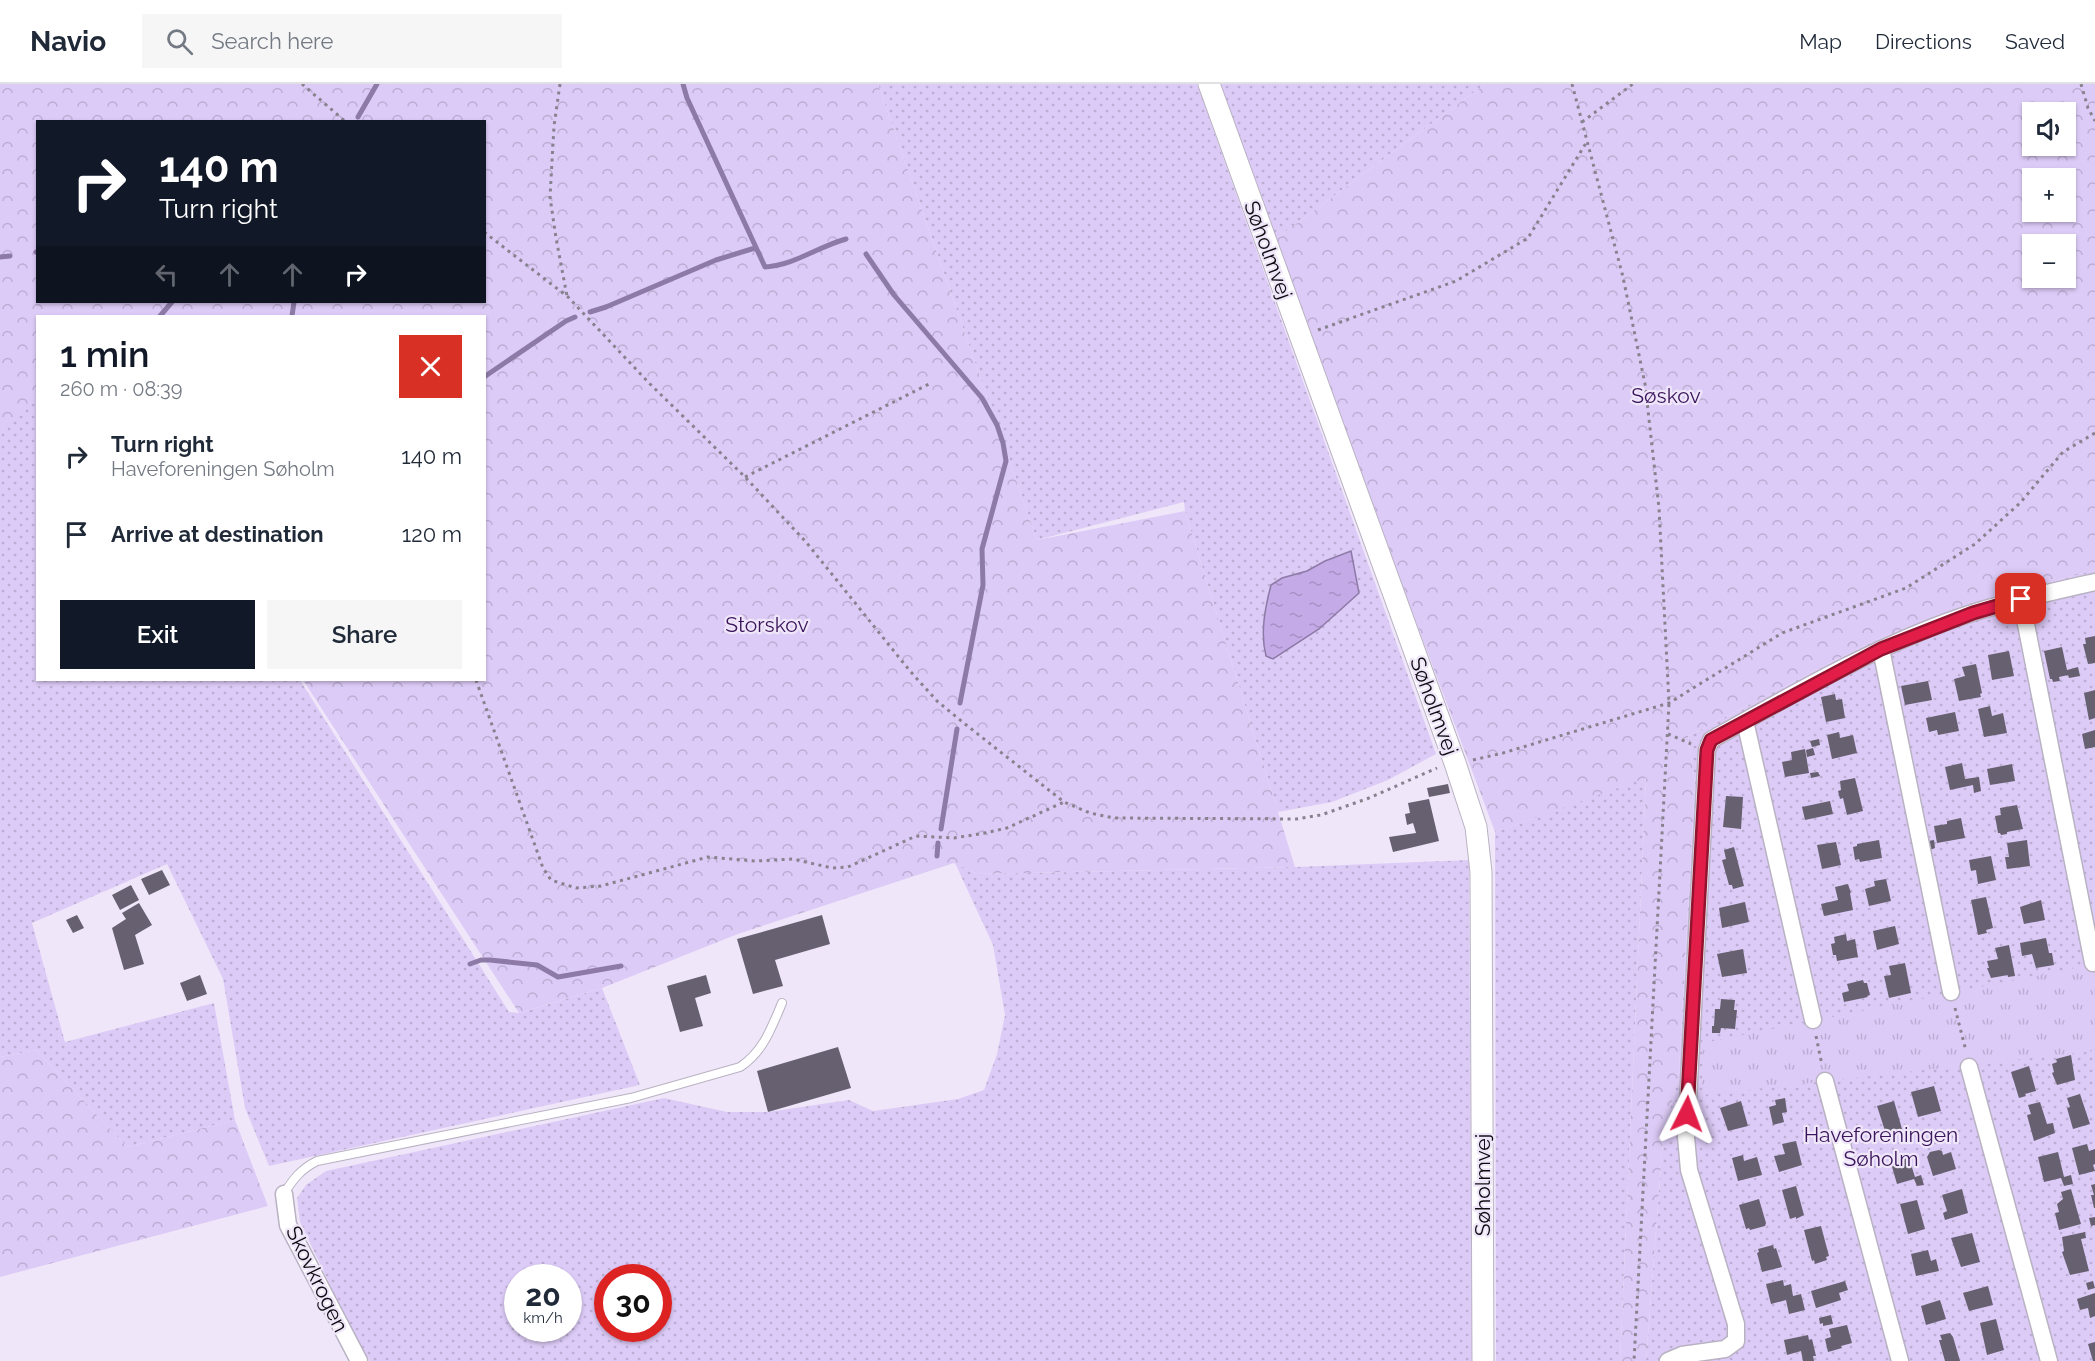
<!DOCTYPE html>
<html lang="en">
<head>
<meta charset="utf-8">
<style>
  :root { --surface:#fff; --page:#f6f6f7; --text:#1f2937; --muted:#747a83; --line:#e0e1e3; --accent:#111827 }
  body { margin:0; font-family:Raleway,sans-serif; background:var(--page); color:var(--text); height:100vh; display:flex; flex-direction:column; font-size:22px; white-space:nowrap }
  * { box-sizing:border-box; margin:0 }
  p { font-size:20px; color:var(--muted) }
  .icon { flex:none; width:33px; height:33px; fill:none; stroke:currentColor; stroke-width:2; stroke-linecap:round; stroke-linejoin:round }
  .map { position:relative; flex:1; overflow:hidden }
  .drawer { position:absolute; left:36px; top:231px; width:450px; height:366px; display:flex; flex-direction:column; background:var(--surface); border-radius:0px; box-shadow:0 2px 4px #0004 }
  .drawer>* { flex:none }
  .top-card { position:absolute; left:36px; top:36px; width:450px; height:183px; border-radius:0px; box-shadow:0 2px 4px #0004; background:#111827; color:#fff; overflow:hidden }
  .tools { position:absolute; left:2022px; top:18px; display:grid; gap:12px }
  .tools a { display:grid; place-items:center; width:54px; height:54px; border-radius:0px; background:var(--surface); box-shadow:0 2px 4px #0004; font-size:30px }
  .speed { position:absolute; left:504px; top:1180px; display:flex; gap:12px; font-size:30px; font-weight:700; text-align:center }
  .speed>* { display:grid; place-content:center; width:78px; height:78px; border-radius:50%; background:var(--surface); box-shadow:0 2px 4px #0004; line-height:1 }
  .speed small { font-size:15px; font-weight:400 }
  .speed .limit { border:9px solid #d22; background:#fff; color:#111 }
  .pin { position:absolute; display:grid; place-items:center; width:51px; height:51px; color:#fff; margin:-26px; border-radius:12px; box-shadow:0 3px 9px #0006 }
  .me { position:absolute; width:66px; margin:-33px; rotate:3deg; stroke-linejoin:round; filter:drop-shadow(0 0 4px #0008) }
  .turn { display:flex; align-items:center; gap:21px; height:126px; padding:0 24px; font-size:27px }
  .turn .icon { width:78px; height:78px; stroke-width:2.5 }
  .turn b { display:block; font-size:42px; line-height:51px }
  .lanes { display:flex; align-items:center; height:57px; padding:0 24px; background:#0003; justify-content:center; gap:30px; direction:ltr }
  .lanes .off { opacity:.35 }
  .round { display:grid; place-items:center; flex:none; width:63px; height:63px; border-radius:0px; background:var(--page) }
  .summary { display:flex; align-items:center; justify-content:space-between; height:102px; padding:0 24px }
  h1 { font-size:36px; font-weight:600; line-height:45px; color:var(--accent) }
  .cta { display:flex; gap:12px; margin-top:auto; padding:12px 24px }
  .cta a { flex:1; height:69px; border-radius:0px; background:var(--accent); color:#fff; font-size:24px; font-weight:600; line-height:69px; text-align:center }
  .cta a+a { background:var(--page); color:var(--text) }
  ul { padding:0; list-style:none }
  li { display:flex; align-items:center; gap:18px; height:78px; padding:0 24px }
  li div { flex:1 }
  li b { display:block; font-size:22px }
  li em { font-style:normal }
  header { display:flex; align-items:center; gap:36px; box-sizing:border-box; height:84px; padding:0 30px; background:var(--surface); border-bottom:2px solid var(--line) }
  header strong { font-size:28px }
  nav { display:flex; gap:33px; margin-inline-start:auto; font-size:21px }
  .search { width:420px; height:54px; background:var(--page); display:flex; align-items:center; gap:15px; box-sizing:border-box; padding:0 21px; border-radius:0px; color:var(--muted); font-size:22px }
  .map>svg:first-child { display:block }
  .grass { fill:url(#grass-dots); fill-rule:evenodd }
  .forest { fill:url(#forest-crowns); fill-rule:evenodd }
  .park { fill:url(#park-tufts) }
  .water { fill:url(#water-ripples); stroke:#8d7aa6; stroke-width:1.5 }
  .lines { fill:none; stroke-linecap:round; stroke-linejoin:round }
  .stream { stroke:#8d7aa6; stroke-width:5 }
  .building { fill:#666070 }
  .service-casing { stroke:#b9b2c3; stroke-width:10 }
  .minor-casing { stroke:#b9b2c3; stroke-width:19 }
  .tertiary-casing { stroke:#b9b2c3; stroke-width:23 }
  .path { stroke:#88828f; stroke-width:3; stroke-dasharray:3 4.5; stroke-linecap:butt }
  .service { stroke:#fff; stroke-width:8 }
  .minor { stroke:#fff; stroke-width:16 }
  .tertiary { stroke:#fff; stroke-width:21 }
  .route-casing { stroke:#92132f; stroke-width:15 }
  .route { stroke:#e11d48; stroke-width:10 }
  .labels { text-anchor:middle; stroke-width:4.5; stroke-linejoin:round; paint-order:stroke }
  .street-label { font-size:21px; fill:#0d0a10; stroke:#efe7f9 }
  .park-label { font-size:21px; fill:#3a155b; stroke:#efe7f9 }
</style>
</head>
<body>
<header>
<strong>Navio</strong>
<div class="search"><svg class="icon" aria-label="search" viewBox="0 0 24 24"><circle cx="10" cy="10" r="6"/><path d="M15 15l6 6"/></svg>Search here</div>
<nav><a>Map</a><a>Directions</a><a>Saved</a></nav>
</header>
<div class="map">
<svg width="2095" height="1277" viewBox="0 0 2095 1277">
  <defs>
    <pattern id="grass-dots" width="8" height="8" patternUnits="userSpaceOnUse" patternTransform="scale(1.5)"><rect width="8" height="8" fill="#ddcbf7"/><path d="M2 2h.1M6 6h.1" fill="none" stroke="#bcadd3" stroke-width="1.8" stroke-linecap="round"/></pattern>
    <pattern id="forest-crowns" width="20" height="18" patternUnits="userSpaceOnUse" patternTransform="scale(1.5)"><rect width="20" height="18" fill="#ddcbf7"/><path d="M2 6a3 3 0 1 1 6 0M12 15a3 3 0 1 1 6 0" fill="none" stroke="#bcadd3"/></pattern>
    <pattern id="park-tufts" width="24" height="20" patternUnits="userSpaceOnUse" patternTransform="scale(1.5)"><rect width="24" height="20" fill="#ddcbf7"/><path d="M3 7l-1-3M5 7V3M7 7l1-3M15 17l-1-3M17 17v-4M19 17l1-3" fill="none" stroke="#bcadd3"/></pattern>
    <pattern id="water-ripples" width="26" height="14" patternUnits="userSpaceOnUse" patternTransform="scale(1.5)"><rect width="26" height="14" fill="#c4aae6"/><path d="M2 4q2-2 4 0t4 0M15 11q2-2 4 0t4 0" fill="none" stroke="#a791c4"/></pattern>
  </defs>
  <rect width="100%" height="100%" fill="#efe7f9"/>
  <path class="grass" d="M878,0H1197L1436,670L1388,696L1332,718L1278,728L1185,427L1184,418L1037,456Z
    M1219,0H1485L1273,157Z
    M37,313L38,596H300L509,928L519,929L602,904L640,1001L269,1082L245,1024L223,895L167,780L32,839L65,958L214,919L235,1036L127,1063L36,966L0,973V344Z
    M2095,486V1277H1646L1663,1056L1679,987L1695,700L1688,652L1875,556L1964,521Z
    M1646,693L1620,1277H1496L1495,748Z
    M1469,776L1472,1277H370L350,1243L300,1138L297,1114L306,1101L326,1087L664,1014L727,1028H768L849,1016L873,1027L958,1015L984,1006L997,970L1005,931L993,861L955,779L977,790L1295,783ZM518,1194H568V1245H518ZM608,1194H658V1245H608Z"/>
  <path class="forest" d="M0,0H878L1037,456L1185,427L1295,783L977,790L954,779L738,850L602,904L519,929L303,596H484V232H38L37,316L0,346ZM38,38H484V218H38Z
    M1485,0H2095V486L1964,521L1875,556L1688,652L1695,700L1679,987L1663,1056L1646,1277H1620L1646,694L1495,748L1273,157ZM2032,28H2066V62H2032ZM2032,94H2066V128H2032ZM2032,160H2066V194H2032Z
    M36,966L127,1063L235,1036L268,1122L0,1193V973Z"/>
  <path class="park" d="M2095,880V967L1702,1011L1703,959Z"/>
  <path class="water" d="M1351,467L1359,509L1319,545L1273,575L1266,572C1260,549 1265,524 1271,501L1282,494L1307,487L1325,477Z"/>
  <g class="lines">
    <path class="stream" d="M683,0L687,14L765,183C795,181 817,163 846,155
      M358,33L377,0
      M36,168L38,169
      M866,170L894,211L982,314L997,341L1003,359L1006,377L982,465L983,501L960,619
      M0,173L10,172
      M590,228L606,223L716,176L755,164
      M160,232L172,218
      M292,232L294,218
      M484,293L566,237L575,233
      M941,745L957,645
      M937,772L938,759
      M470,880L481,876H490L537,881L558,893L621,882"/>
  </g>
  <path class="building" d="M2095,552V579L2088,580L2083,560H2086L2085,554Z
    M2062,563L2067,586L2078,583L2080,592L2069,594L2068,591L2059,593L2060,597L2053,598L2052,595H2050L2044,567Z
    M2009,567L2014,592L1992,596L1988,571Z
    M1976,580L1982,609L1980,610L1981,613L1959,617L1954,595L1965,592L1962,583Z
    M1928,597L1932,616L1905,621L1901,602Z
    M2095,606V634L2089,636L2084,609Z
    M1835,610L1836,616L1842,615L1845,634L1826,638L1821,613Z
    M1990,622L1992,632L2003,629L2007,649L1984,653L1978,625Z
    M1955,628L1959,647L1938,651L1937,646L1929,648L1926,634Z
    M2095,646V663L2085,665L2082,650Z
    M1839,648L1840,654L1853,651L1857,669L1832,675L1827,651Z
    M1819,655L1820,661L1812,663L1810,657Z
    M1813,664L1815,671L1807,673L1806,666Z
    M1805,665L1809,689L1785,693L1782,678L1792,676L1791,668Z
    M1962,679L1965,695L1979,693L1981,707L1974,709L1973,701L1950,706L1945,683Z
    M2012,680L2015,697L1990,701L1987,685Z
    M1818,688L1820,692L1811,694L1810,689Z
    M1855,694L1863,727L1847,731L1843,714L1840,715L1838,707L1841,706L1840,697Z
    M1448,700L1450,709L1429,713L1427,704Z
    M1726,712L1743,713L1741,745L1723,743Z
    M1429,715L1439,757L1393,768L1389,753L1416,749L1413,739L1407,741L1405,730L1410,729L1408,719Z
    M1830,717L1833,730L1805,736L1802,723Z
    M2017,721L2023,745L2007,748V750L2001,751L2000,749H1998L1995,732L2001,731L2000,724Z
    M1961,734L1965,754L1937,759L1934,742L1947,740V737Z
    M1879,756L1882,774L1860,778L1859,775L1855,776L1853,763L1857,762V760Z
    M1934,756L1935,764L1930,766L1928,757Z
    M2027,756L2030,782L2007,785L2005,773H2009L2007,759Z
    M1836,758L1841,781L1822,785L1817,761Z
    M1734,763L1744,802L1733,805L1732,801H1729L1722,776L1726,775L1724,766Z
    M1991,772L1996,796L1978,800L1976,786L1971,787L1969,776Z
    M162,786L170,801L149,811L141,795Z
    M1886,795L1891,817L1869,822L1865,805L1875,802L1874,797Z
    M1848,800L1851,809H1850L1853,826L1824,832L1821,820L1838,816L1835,803Z
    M131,801L139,816L120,826L112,811Z
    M1986,813L1993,844L1986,846L1987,849L1978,851L1971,816Z
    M2041,816L2045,836L2024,840L2020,823Z
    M1745,818L1749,838L1722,844L1719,824Z
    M139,819L152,841L135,851L144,880L124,886L112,844L126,835L122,829Z
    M77,831L84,844L73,849L66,836Z
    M822,831L830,860L775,876L783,902L753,910L737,855Z
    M1895,842L1899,860L1877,866L1873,847Z
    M1846,850L1847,857L1855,855L1858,873L1837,877L1836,871H1833L1831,860L1835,859L1834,853Z
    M2046,854L2049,869H2052L2054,881L2036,884L2032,870L2022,872L2020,859Z
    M2009,861L2015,892L2008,893V891L1991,894L1987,884H1989L1987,877L1998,875L1995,864Z
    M1743,865L1747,889L1722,893L1717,870Z
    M1905,879L1911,909L1889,914L1884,892L1891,891L1889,882Z
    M200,891L207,910L187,917L180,899Z
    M706,891L711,909L695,914L703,942L680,948L667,902Z
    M1863,896L1864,899H1867L1870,911L1867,912L1868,913L1844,918L1842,909L1849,907L1847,900Z
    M1721,915L1735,916L1734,926H1737L1735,945L1721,944L1720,949H1712V942H1714L1715,925H1720Z
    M838,963L851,1004L768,1028L757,987Z
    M2071,971L2075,996L2057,1001L2052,989L2054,988L2052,980L2057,978L2056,975Z
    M2029,982L2036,1007L2025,1010L2026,1012L2019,1014L2011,988Z
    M1934,1002L1941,1027L1918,1033L1911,1008Z
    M2080,1010L2090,1040L2073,1045L2067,1024L2070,1023L2067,1014Z
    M1785,1014L1787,1028L1782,1029L1784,1038L1773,1041L1769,1023L1776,1021L1775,1016Z
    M1741,1017L1748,1042L1728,1047L1720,1024Z
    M1894,1017L1902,1045L1886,1050L1877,1022Z
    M2040,1018L2047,1040L2053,1039L2055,1049L2034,1057L2027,1031L2031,1030L2028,1021Z
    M1796,1057L1802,1081L1779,1088L1774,1072L1785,1070L1782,1060Z
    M2087,1060L2089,1067L2095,1065V1080L2093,1081L2095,1087L2079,1091L2072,1064Z
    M1939,1066L1942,1067L1943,1071L1951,1068L1956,1085L1933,1092L1927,1073L1930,1068Z
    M2058,1068L2064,1093L2071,1091L2073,1100L2064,1102L2061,1094L2044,1098L2038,1073Z
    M1743,1071L1744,1077L1757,1073L1762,1091L1738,1097L1732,1074Z
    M1908,1071L1915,1093L1921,1091L1924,1101L1917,1102L1914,1095L1897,1100L1890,1076Z
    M2095,1100V1124H2094L2091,1111H2094L2091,1101Z
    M1796,1102L1804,1131L1796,1135V1133L1790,1135L1782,1106Z
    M1962,1105L1968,1129L1945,1136L1943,1129L1947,1127L1942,1111Z
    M2071,1105L2081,1140L2059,1146L2055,1129L2059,1128L2057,1120L2063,1115L2061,1108Z
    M1759,1115L1766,1139L1765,1142L1750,1146L1749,1144L1746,1145L1739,1121Z
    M1917,1116L1925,1145L1908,1150L1900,1120Z
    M2095,1133V1141L2091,1142L2089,1134Z
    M1821,1142L1829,1172L1826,1173L1827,1176L1815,1180L1814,1176L1812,1177L1804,1146Z
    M2085,1148L2086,1154L2081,1155L2089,1187L2070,1191L2062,1168L2064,1167L2062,1153Z
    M1972,1149L1980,1178L1961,1183L1951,1154Z
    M1773,1161L1774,1165L1776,1164L1782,1183L1762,1188L1757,1169L1759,1168L1758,1165Z
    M1928,1166L1931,1177L1936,1175L1939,1187L1916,1192L1911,1170Z
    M1783,1196L1784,1202L1791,1200L1793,1212L1801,1210L1805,1226L1789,1230L1786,1216L1771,1220L1766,1200Z
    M1845,1197L1848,1206L1839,1209L1841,1216L1816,1224L1811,1207Z
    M2093,1197L2095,1204L2088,1206L2086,1199Z
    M1988,1202L1993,1221L1969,1227L1963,1209Z
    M2095,1209V1232L2090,1234L2088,1224L2080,1226L2077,1215Z
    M1940,1216L1946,1235L1926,1241L1921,1222Z
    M1831,1231L1833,1240L1823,1242V1239L1820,1240L1819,1234Z
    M1996,1235L2004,1266L1987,1271L1980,1239Z
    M1847,1241L1852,1259L1841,1262L1842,1264L1828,1268L1825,1255L1831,1253L1829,1245Z
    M1950,1249L1953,1253L1960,1277H1945L1939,1256H1942L1940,1251Z
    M1808,1251L1809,1256L1812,1255L1816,1272H1813L1814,1277H1803L1801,1267L1787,1271L1784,1256Z
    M2095,1258V1277H2093L2088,1260Z"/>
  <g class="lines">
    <defs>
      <path id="service" d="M284,1110C293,1095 301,1085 317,1077L631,1014L740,983C763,968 771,945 782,919"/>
      <path id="minor" d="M2021,515L2093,879
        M1881,565L1951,908
        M1745,637L1813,936
        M1969,983L2049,1277
        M1825,997L1900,1277
        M284,1110L288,1141L359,1277
        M1668,1277L1682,1271L1725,1265L1736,1257V1240L1689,1086L1686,1053L1707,666L1711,656C1794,609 1884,557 1975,528C2014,516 2055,507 2095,498"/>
      <path id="tertiary" d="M1209,0L1455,679L1476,743L1481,788L1483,1277"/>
    </defs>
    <use href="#service" class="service-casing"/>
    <use href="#minor" class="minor-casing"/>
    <use href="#tertiary" class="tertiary-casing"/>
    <path class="path" d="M302,0L346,38
      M560,0L554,42L550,113L556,154L567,212
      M1572,0L1623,193L1645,300L1659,424L1669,619L1634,1277
      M2081,0L2088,24L2095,37
      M1582,38L1633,0
      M484,148L568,213L649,299L745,393L806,458L910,587L937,617L965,640L1064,718L1090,729L1114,734L1296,735L1321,731L1369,714L1437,684
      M1318,246L1456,197L1528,154L1586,59
      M745,393L929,300
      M476,596L543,784L551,796L576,804L601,802L708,773L756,777L793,775L832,784L848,783L916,752L954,754L985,749L1007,744L1064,718
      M1668,650L1691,660
      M1473,676L1503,669L1669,619L1782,549L1906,504L1975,460L2020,419L2063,368L2095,349
      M1955,924L1966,967
      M1816,952L1822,981"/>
    <use href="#service" class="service"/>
    <use href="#minor" class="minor"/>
    <use href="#tertiary" class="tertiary"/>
  </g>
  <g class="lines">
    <defs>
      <path id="route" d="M1687,1030L1707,666L1711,656L1881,565L1973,529L2021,515"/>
    </defs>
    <use href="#route" class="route-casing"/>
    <use href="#route" class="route"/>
  </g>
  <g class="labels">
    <g class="street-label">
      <text transform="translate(1268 166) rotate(70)" y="7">Søholmvej</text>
      <text transform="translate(1434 622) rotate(70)" y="7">Søholmvej</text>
      <text transform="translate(1483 1101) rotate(-90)" y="7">Søholmvej</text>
      <text transform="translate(317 1195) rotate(64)" y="7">Skovkrogen</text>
    </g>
    <g class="park-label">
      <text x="1666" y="319">Søskov</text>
      <text x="767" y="548">Storskov</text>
      <text x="1881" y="1058">Haveforeningen<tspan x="1881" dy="24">Søholm</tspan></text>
    </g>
  </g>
</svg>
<div class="tools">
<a><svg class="icon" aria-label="sound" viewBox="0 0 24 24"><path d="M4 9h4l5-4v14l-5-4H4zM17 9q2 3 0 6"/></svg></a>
<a>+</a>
<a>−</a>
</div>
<div class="speed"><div>20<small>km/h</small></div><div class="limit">30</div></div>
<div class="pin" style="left:2021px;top:515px;background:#d93025"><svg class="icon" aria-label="arrive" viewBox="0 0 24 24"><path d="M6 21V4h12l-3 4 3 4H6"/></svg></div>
<svg class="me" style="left:1687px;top:1030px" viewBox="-20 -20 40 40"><path d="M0-17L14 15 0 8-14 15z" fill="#e11d48" stroke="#fff" stroke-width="4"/></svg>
<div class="top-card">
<div class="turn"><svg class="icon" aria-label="right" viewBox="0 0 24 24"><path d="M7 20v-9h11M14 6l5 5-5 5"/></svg><div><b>140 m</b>Turn right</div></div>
<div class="lanes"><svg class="icon off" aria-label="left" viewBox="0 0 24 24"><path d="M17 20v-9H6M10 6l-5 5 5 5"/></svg><svg class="icon off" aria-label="ahead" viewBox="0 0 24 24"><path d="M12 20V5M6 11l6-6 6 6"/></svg><svg class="icon off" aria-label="ahead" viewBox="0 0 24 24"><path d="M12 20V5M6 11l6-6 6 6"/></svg><svg class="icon" aria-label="right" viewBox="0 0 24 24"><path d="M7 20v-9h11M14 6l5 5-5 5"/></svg></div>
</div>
<section class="drawer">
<div class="summary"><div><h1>1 min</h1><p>260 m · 08:39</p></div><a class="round" style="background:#d93025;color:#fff"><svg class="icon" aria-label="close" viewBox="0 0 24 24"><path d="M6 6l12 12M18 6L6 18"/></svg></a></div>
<ul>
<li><svg class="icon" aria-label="right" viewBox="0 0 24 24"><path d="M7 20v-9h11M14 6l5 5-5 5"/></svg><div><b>Turn right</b><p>Haveforeningen Søholm</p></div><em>140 m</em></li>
<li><svg class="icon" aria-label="arrive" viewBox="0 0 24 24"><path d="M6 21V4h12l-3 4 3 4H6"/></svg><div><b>Arrive at destination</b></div><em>120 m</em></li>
</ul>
<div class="cta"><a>Exit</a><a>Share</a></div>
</section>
</div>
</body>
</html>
